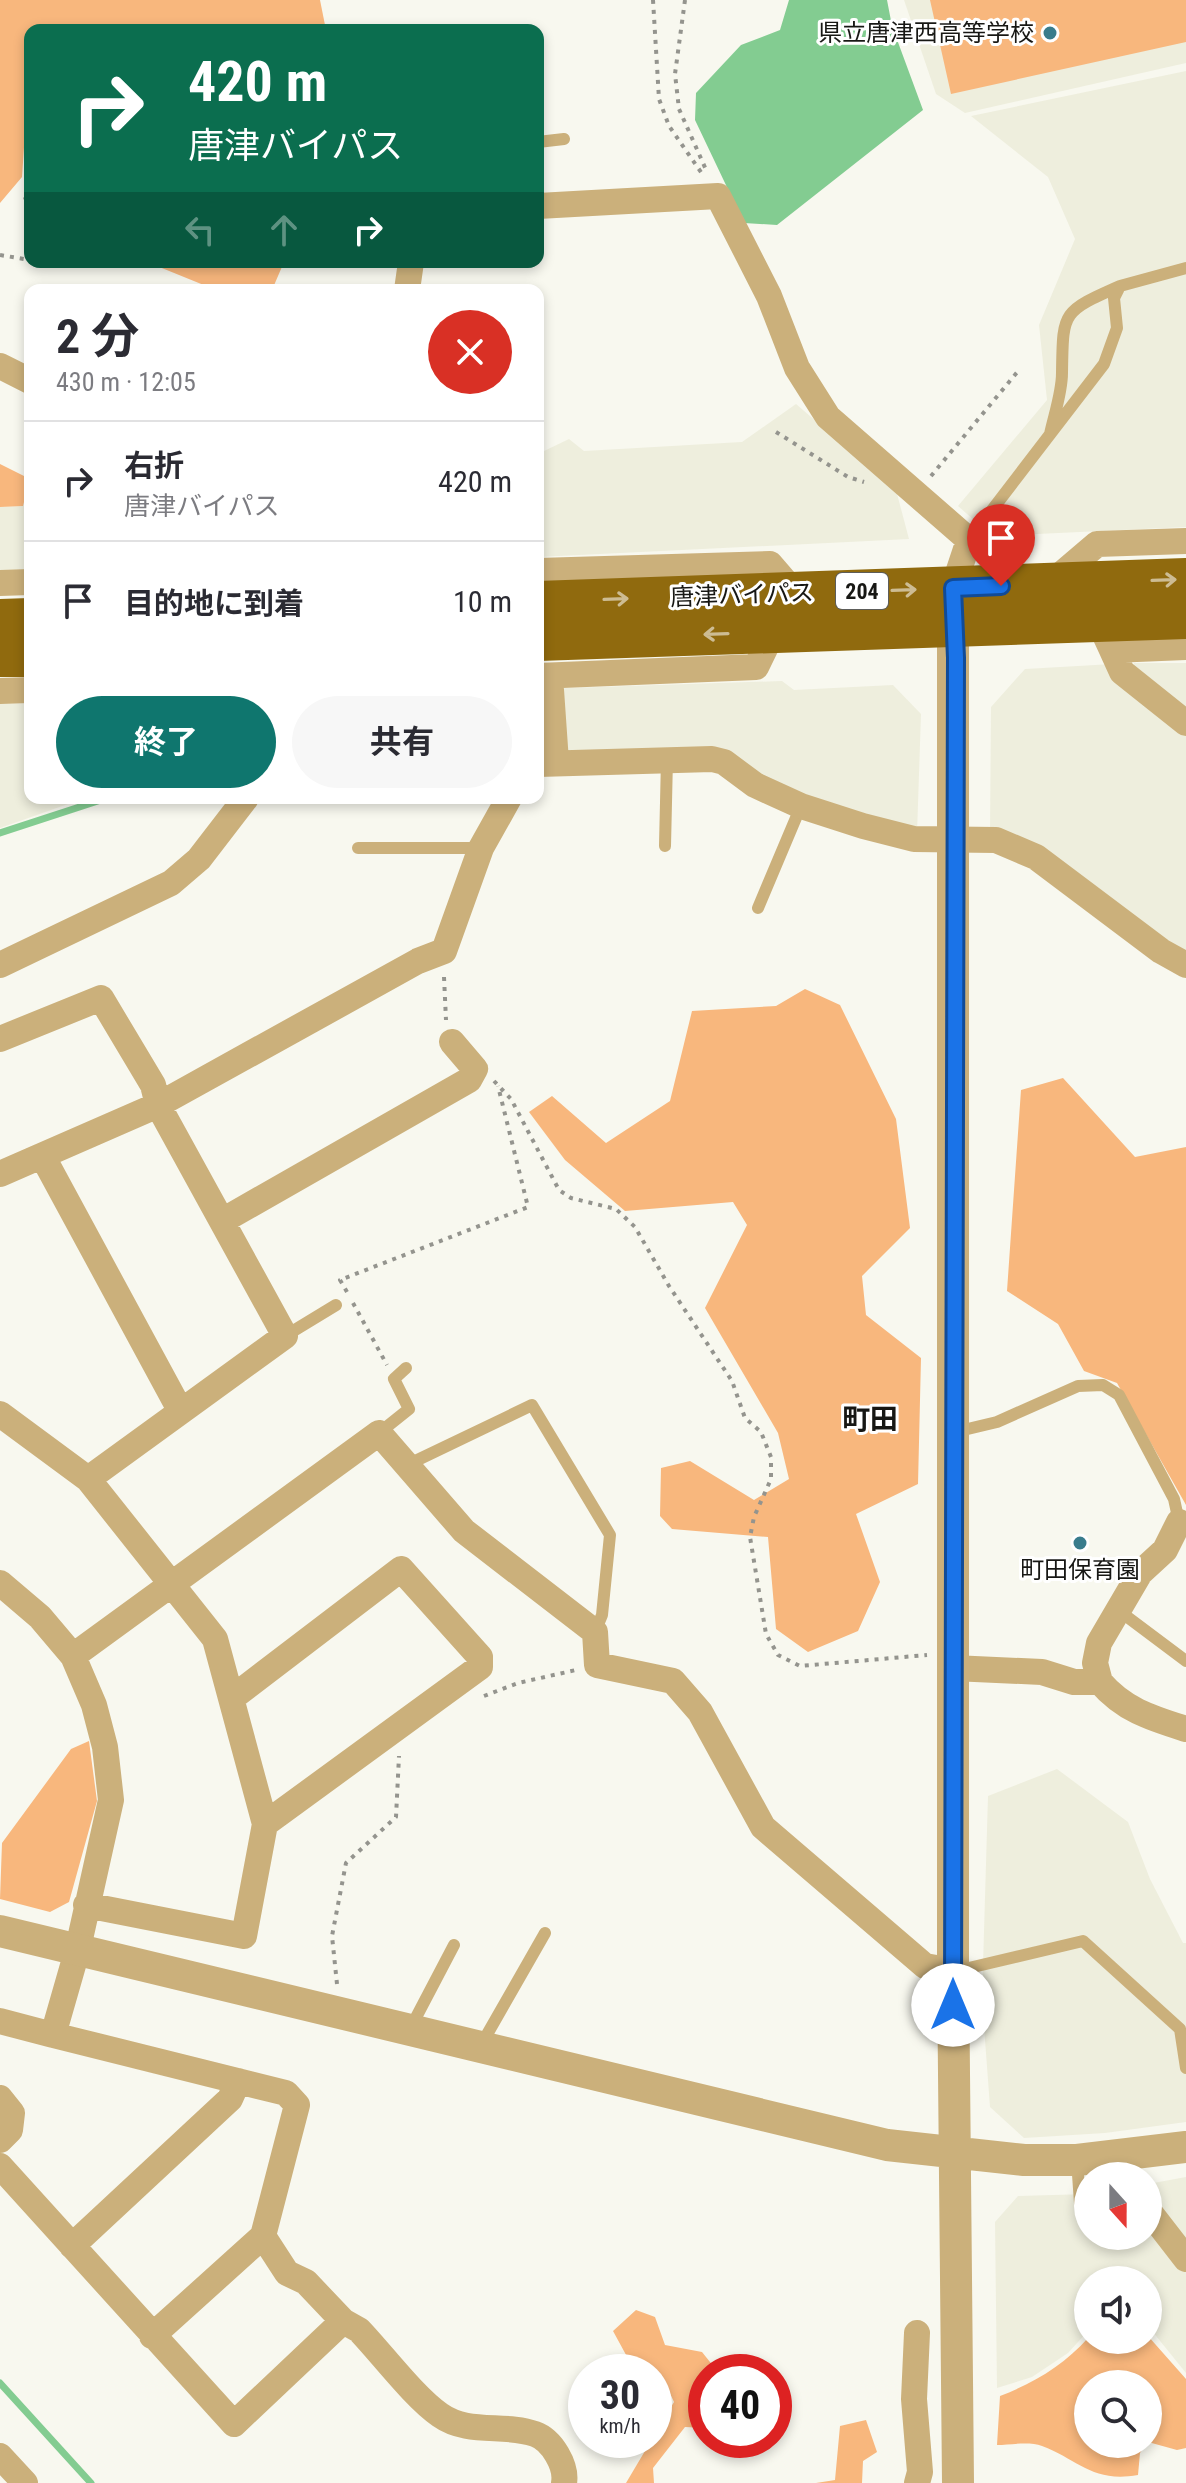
<!DOCTYPE html>
<html lang="ja">
<head>
<meta charset="utf-8">
<style>
  :root { --surface:#fff; --page:#f7f7f7; --text:#2b2b33; --muted:#7c7c81; --line:#e1e1e2; --accent:#0f766e }
  body { margin:0; font-family:"Roboto Condensed","Noto Sans JP",sans-serif; background:var(--page); color:var(--text); height:100vh; display:flex; flex-direction:column; font-size:30px; white-space:nowrap }
  * { box-sizing:border-box; margin:0 }
  p { font-size:26px; color:var(--muted) }
  .icon { flex:none; width:44px; height:44px; fill:none; stroke:currentColor; stroke-width:2; stroke-linecap:round; stroke-linejoin:round }
  .map { position:relative; flex:1; overflow:hidden }
  .details { position:absolute; left:24px; top:284px; width:520px; height:520px; display:flex; flex-direction:column; background:var(--surface); border-radius:16px; box-shadow:0 4px 12px #0003 }
  .details>* { flex:none }
  .banner { position:absolute; left:24px; top:24px; width:520px; height:244px; border-radius:16px; box-shadow:0 4px 12px #0003; background:#0b6e4f; color:#fff; overflow:hidden }
  .needle { width:52px; rotate:159deg }
  .controls { position:absolute; left:1074px; top:2162px; display:grid; gap:16px }
  .controls a { display:grid; place-items:center; width:88px; height:88px; border-radius:50%; background:var(--surface); box-shadow:0 4px 12px #0003; font-size:40px }
  .speed { position:absolute; left:568px; top:2354px; display:flex; gap:16px; font-size:40px; font-weight:700; text-align:center }
  .speed>* { display:grid; place-content:center; width:104px; height:104px; border-radius:50%; background:var(--surface); box-shadow:0 4px 12px #0003; line-height:1 }
  .speed small { font-size:20px; font-weight:400 }
  .speed .limit { border:12px solid #d22; background:#fff; color:#111 }
  .pin { position:absolute; display:grid; place-items:center; width:68px; height:68px; color:#fff; margin:-82px -34px; border-radius:50% 50% 50% 0; rotate:-45deg; box-shadow:0 0 8px #0007 }
  .pin .icon { rotate:45deg }
  .me { position:absolute; width:88px; margin:-44px; rotate:0deg; stroke-linejoin:round; filter:drop-shadow(0 0 6px #0008) }
  .turn { display:flex; align-items:center; gap:28px; height:168px; padding:0 32px; font-size:36px }
  .turn .icon { width:104px; height:104px; stroke-width:2.5 }
  .turn b { display:block; font-size:56px; line-height:68px }
  .lanes { display:flex; align-items:center; height:76px; padding:0 32px; background:#0003; justify-content:center; gap:40px; direction:ltr }
  .lanes .off { opacity:.35 }
  .round { display:grid; place-items:center; flex:none; width:84px; height:84px; border-radius:42px; background:var(--page) }
  .summary { display:flex; align-items:center; justify-content:space-between; height:136px; padding:0 32px }
  h1 { font-size:48px; font-weight:700; line-height:60px }
  .action { display:flex; gap:16px; margin-top:auto; padding:16px 32px }
  .action a { flex:1; height:92px; border-radius:48px; background:var(--accent); color:#fff; font-size:32px; font-weight:700; line-height:92px; text-align:center }
  .action a+a { background:var(--page); color:var(--text) }
  ul { padding:0; list-style:none }
  li { display:flex; align-items:center; gap:24px; height:120px; padding:0 32px; border-top:2px solid var(--line) }
  li div { flex:1 }
  li b { display:block; font-size:30px }
  li em { font-style:normal }
  .map>svg:first-child { display:block }
  .built { fill:#eed }
  .green { fill:#f8b77d }
  .water { fill:#83cc91 }
  .lines { fill:none; stroke-linecap:round; stroke-linejoin:round }
  .stream { stroke:#83cc91; stroke-width:7 }
  .path { stroke:#94948e; stroke-width:4; stroke-dasharray:4 6; stroke-linecap:butt }
  .service { stroke:#cbb07b; stroke-width:12 }
  .minor { stroke:#cbb07b; stroke-width:26 }
  .tertiary { stroke:#cbb07b; stroke-width:32 }
  .trunk { stroke:#906a0e; stroke-width:42 }
  .oneway { stroke:#cdbc93 }
  .route-casing { stroke:#114b97; stroke-width:20 }
  .route { stroke:#1a73e8; stroke-width:14 }
  .poi-dot { fill:#397c8c; stroke:#fff; stroke-width:3 }
  .labels { text-anchor:middle; stroke-width:6; stroke-linejoin:round; paint-order:stroke }
  .shield { fill:#fff; stroke:#5d5d5a; stroke-width:2 }
  .shield-label { font-size:22px; font-weight:bold; fill:#171714 }
  .poi-label { font-size:24px; fill:#171714; stroke:#fff; text-anchor:end }
  .street-label { font-size:24px; fill:#171714; stroke:#fff }
  .quarter-label { font-size:28px; font-weight:bold; fill:#171714; stroke:#fff }
</style>
</head>
<body>
<div class="map">
<svg width="1186" height="2483" viewBox="0 0 1186 2483">
  <rect width="100%" height="100%" fill="#f8f8ef"/>
  <path class="built" d="M904,0H1186V63L965,113L936,94Z
    M1186,71V527L992,536L958,506L1047,400L1039,325L1075,239L1048,177L971,116Z
    M796,404L896,490L909,539L538,557V448L542,452L569,439L584,451L742,442Z
    M30,479V570H0V507L23,506Z
    M1134,663H1186V712L1133,669Z
    M1113,664L1186,734V957L990,834L991,707L1025,669Z
    M782,681L794,690L893,685L921,714L917,834L804,801L716,752L538,759V689Z
    M30,703V798H85L0,828V704Z
    M1057,1769L1128,1822L1150,1879L1183,1943H1186V2122L1105,2133L1024,2138L990,2107L982,1999L988,1796Z
    M1186,2177V2373L1148,2326V2280H1088V2331L1068,2353L1032,2377L997,2388L995,2222L1018,2196L1088,2194V2236H1148V2184Z"/>
  <path class="green" d="M0,0H320L326,30H30V113L26,118L22,177L0,203Z
    M930,0H1186V42L951,94Z
    M147,262H284L272,290H216Z
    M0,464L30,479L23,506L0,507Z
    M805,989L840,1005L896,1119L910,1228L862,1276L866,1315L921,1358L918,1484L856,1514L880,1582L858,1631L808,1652L776,1629L768,1537L672,1529L660,1516L661,1468L690,1461L754,1500L789,1479L778,1433L705,1308L747,1225L733,1202L625,1211L565,1160L529,1112L552,1096L606,1143L670,1101L692,1011L776,1006Z
    M1063,1078L1135,1157L1186,1147V1505L1117,1383L1084,1371L1058,1324L1007,1291L1021,1090Z
    M89,1741L97,1801L69,1902L50,1912L0,1899L2,1843L71,1749Z
    M636,2310L655,2317L665,2345L702,2352L718,2372H706V2428L685,2427L653,2468L654,2483H626L674,2402L661,2374L631,2364L613,2331Z
    M1148,2336L1186,2379V2448L1177,2450L1148,2442V2384H1088V2444H1146L1140,2453L1138,2475C1092,2483 1079,2460 1042,2446C1029,2441 1010,2445 997,2445L1000,2396C1034,2383 1064,2365 1088,2338L1148,2340Z
    M866,2420L877,2452L863,2461L862,2483H816L835,2480L840,2426Z"/>
  <path class="water" d="M789,0H887L892,26L923,110L777,225L744,223L695,120L696,93L741,45L780,30Z"/>
  <g class="lines">
    <path class="stream" d="M0,833L107,798
      M0,2383L91,2483"/>
    <path class="path" d="M653,0L659,99L669,126L703,175
      M685,0L675,74L679,109L707,172
      M30,190L24,195L30,209
      M0,255L30,260
      M39,262H51
      M776,432L848,477L864,482
      M931,476L1019,370
      M444,977L446,1020
      M494,1081L511,1099L559,1190L571,1198L616,1209L635,1227L669,1286L732,1381L745,1418L761,1432L771,1457V1479L754,1517L750,1537L766,1634L778,1655L800,1666L927,1655
      M347,1292L340,1280L528,1207L498,1086
      M353,1303L387,1365
      M484,1696L518,1683L576,1670
      M337,1984L332,1936L346,1863L396,1817L399,1756"/>
    <path class="service" d="M538,142L564,139
      M1050,434C1054,415 1062,393 1062,373C1063,312 1061,312 1120,286
      M969,540L1104,364L1117,328L1114,298L1120,286L1186,268
      M665,846L667,759
      M358,848H481
      M758,908L801,806
      M285,1336L336,1305
      M955,1432L997,1422L1078,1386L1103,1385L1119,1395L1174,1499L1179,1522
      M379,1433L409,1409L394,1379L406,1368
      M407,1465L532,1405L610,1535L602,1615L595,1632
      M1118,1610L1186,1661
      M956,1971L1083,1941L1180,2029L1186,2068
      M411,2027L454,1945
      M481,2045L545,1933
      M1077,2160L1080,2203"/>
    <path class="minor" d="M538,206L718,196L769,296L797,368L828,417L969,540L953,588
      M407,290L411,262
      M0,366L30,381
      M538,571L770,564L795,593
      M0,583L30,582
      M1050,584L1097,544L1186,541
      M1106,637L1112,650L1186,647
      M1112,650L1122,672L1186,723
      M538,676L756,667L773,632
      M545,676L551,690L556,762
      M0,691L30,690
      M538,764L712,759L724,762L755,785L801,806L863,826L914,839L996,840L1036,857L1161,951L1186,965
      M0,965L171,883L199,859L246,798
      M0,1039L101,998L153,1085L158,1105L285,1336L88,1479
      M43,1157L180,1410
      M0,1174L158,1105L418,961L444,951L481,848L509,798
      M222,1221L469,1080L475,1069L452,1042
      M0,1414L88,1479L215,1639L265,1824L244,1936L86,1905
      M0,1583L40,1617L73,1656L94,1705L105,1747L111,1800L78,1948L53,2035L286,2093L297,2105L263,2236L287,2273L306,2282L343,2321L359,2330C382,2354 414,2397 440,2415C468,2435 504,2423 535,2434C552,2440 567,2466 564,2483
      M73,1656L379,1433L464,1531L595,1632L597,1665L673,1681L700,1712L763,1827L925,1966L953,1971
      M953,1668L1042,1672L1074,1682H1100C1124,1710 1151,1718 1186,1729
      M1100,1682L1095,1663L1099,1643L1140,1573L1165,1550L1179,1522
      M232,1698L401,1569L480,1657V1667L265,1824
      M0,2021L53,2035
      M0,2098L12,2113L10,2130L0,2140
      M0,2166L234,2424L343,2321
      M1148,2210L1186,2259
      M72,2246L230,2099L238,2081
      M917,2333L914,2399L920,2472L917,2483
      M152,2336L263,2236
      M0,2456L25,2483"/>
    <path class="tertiary" d="M953,602V1971L958,2483
      M0,1931L887,2145L1024,2160H1077L1186,2147"/>
    <path class="trunk" d="M538,602L1186,579
      M0,620L30,619
      M538,640L1186,618
      M0,656H30"/>
  </g>
  <defs><path id="oneway-shaft" d="M-6 0H5M1.5-3L5.5 0L1.5 3" fill="none" stroke-width="1.6" stroke-linecap="round" stroke-linejoin="round" transform="scale(2)"/></defs>
  <g class="oneway">
    <use href="#oneway-shaft" transform="translate(1164 580) rotate(-2)"/>
    <use href="#oneway-shaft" transform="translate(904 590) rotate(-2)"/>
    <use href="#oneway-shaft" transform="translate(616 599) rotate(-2)"/>
    <use href="#oneway-shaft" transform="translate(716 634) rotate(178)"/>
  </g>
  <g class="lines">
    <defs>
      <path id="route" d="M953,2005L956,658L953,588L1001,586"/>
    </defs>
    <use href="#route" class="route-casing"/>
    <use href="#route" class="route"/>
  </g>
  <g class="poi-dot">
    <circle cx="1050" cy="33" r="8"/>
    <circle cx="1080" cy="1543" r="8"/>
  </g>
  <g class="labels">
    <rect class="shield" x="836" y="573" width="52" height="36" rx="6"/>
    <g class="shield-label">
      <text x="862" y="599">204</text>
    </g>
    <g class="poi-label">
      <text x="1034" y="41">県立唐津西高等学校</text>
      <text x="1080" y="1578" text-anchor="middle">町田保育園</text>
    </g>
    <g class="street-label">
      <text transform="translate(742 595) rotate(-2)" y="8">唐津バイパス</text>
    </g>
    <g class="quarter-label">
      <text x="870" y="1429">町田</text>
    </g>
  </g>
</svg>
<div class="controls">
<a><svg class="needle" viewBox="-14 -14 28 28"><path d="M0-13l5 13h-10z" fill="#e53935"/><path d="M0 13l5-13h-10z" fill="#7c7c81"/></svg></a>
<a><svg class="icon" aria-label="sound" viewBox="0 0 24 24"><path d="M4 9h4l5-4v14l-5-4H4zM17 9q2 3 0 6"/></svg></a>
<a><svg class="icon" aria-label="search" viewBox="0 0 24 24"><circle cx="10" cy="10" r="6"/><path d="M15 15l6 6"/></svg></a>
</div>
<div class="speed"><div>30<small>km/h</small></div><div class="limit">40</div></div>
<div class="pin" style="left:1001px;top:586px;background:#d93025"><svg class="icon" aria-label="arrive" viewBox="0 0 24 24"><path d="M6 21V4h12l-3 4 3 4H6"/></svg></div>
<svg class="me" style="left:953px;top:2005px" viewBox="-20 -20 40 40"><circle r="19" fill="#fff"/><path d="M0-13L10 11 0 6-10 11z" fill="#1a73e8"/></svg>
<div class="banner">
<div class="turn"><svg class="icon" aria-label="right" viewBox="0 0 24 24"><path d="M7 20v-9h11M14 6l5 5-5 5"/></svg><div><b>420 m</b>唐津バイパス</div></div>
<div class="lanes"><svg class="icon off" aria-label="left" viewBox="0 0 24 24"><path d="M17 20v-9H6M10 6l-5 5 5 5"/></svg><svg class="icon off" aria-label="ahead" viewBox="0 0 24 24"><path d="M12 20V5M6 11l6-6 6 6"/></svg><svg class="icon" aria-label="right" viewBox="0 0 24 24"><path d="M7 20v-9h11M14 6l5 5-5 5"/></svg></div>
</div>
<section class="details">
<div class="summary"><div><h1>2 分</h1><p>430 m · 12:05</p></div><a class="round" style="background:#d93025;color:#fff"><svg class="icon" aria-label="close" viewBox="0 0 24 24"><path d="M6 6l12 12M18 6L6 18"/></svg></a></div>
<ul>
<li><svg class="icon" aria-label="right" viewBox="0 0 24 24"><path d="M7 20v-9h11M14 6l5 5-5 5"/></svg><div><b>右折</b><p>唐津バイパス</p></div><em>420 m</em></li>
<li><svg class="icon" aria-label="arrive" viewBox="0 0 24 24"><path d="M6 21V4h12l-3 4 3 4H6"/></svg><div><b>目的地に到着</b></div><em>10 m</em></li>
</ul>
<div class="action"><a>終了</a><a>共有</a></div>
</section>
</div>
</body>
</html>
